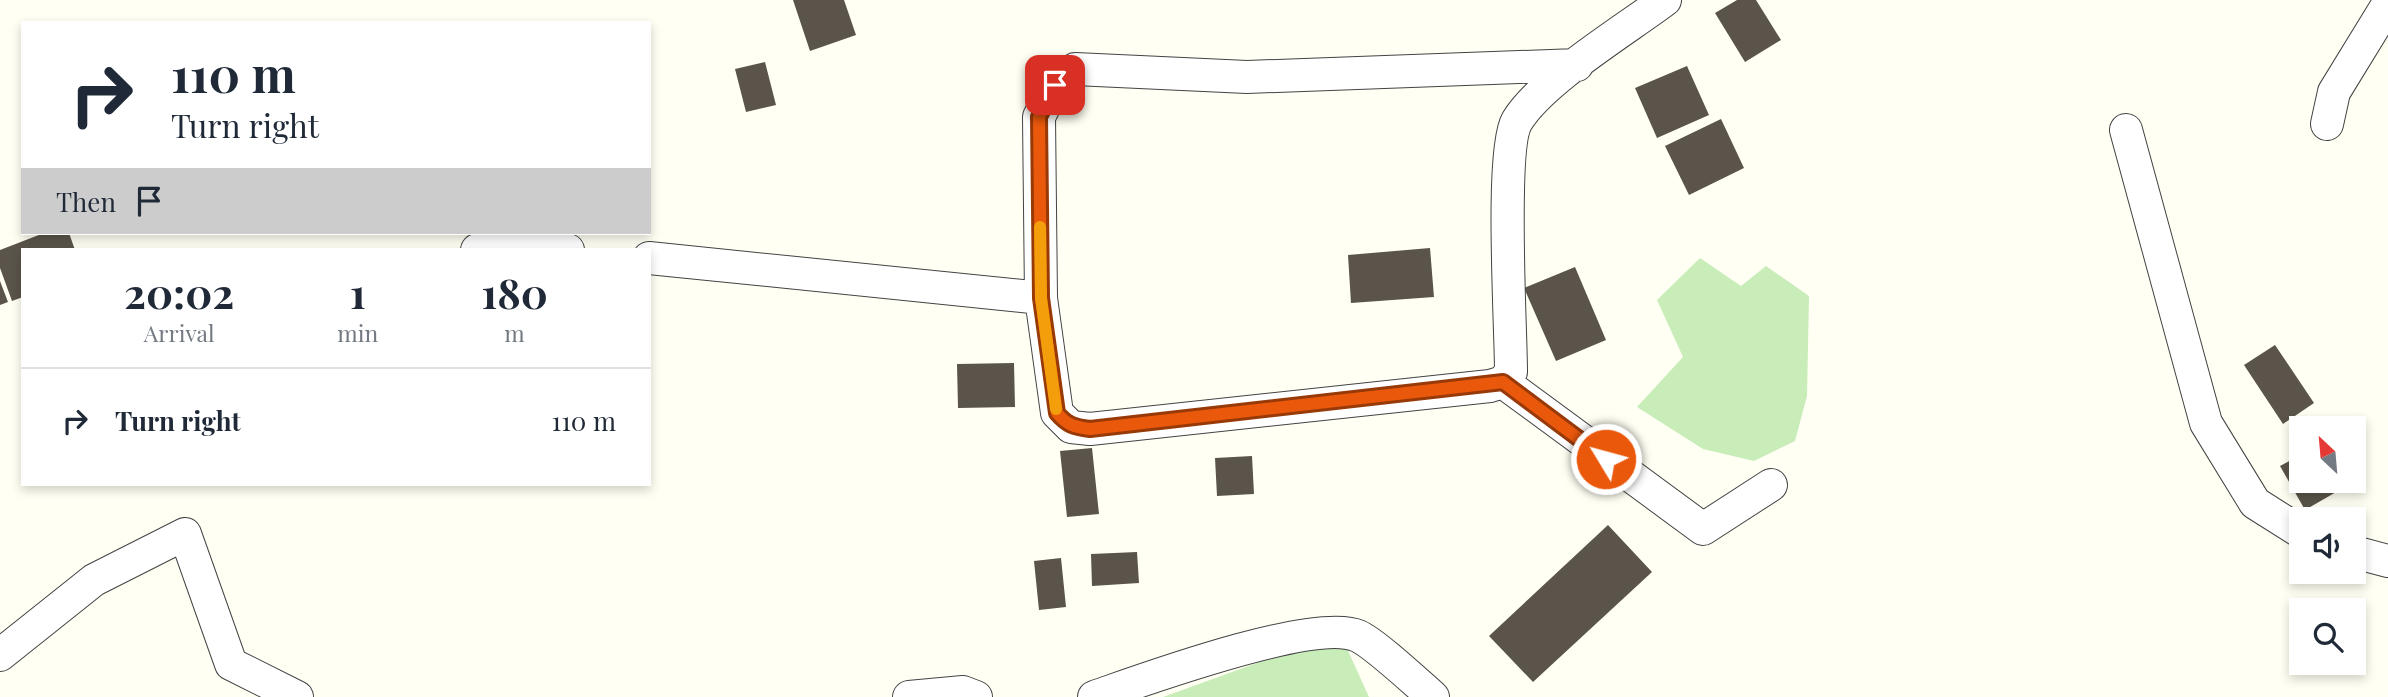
<!DOCTYPE html>
<html lang="en">
<head>
<meta charset="utf-8">
<style>
  :root { --surface:#fff; --page:#f2f2f3; --text:#1f2937; --muted:#747a83; --line:#e0e1e3 }
  body { margin:0; font-family:"Playfair Display",serif; background:var(--page); color:var(--text); height:100vh; display:flex; flex-direction:column; font-size:26px; white-space:nowrap }
  * { box-sizing:border-box; margin:0 }
  p { font-size:23px; color:var(--muted) }
  .icon { flex:none; width:38px; height:38px; fill:none; stroke:currentColor; stroke-width:2; stroke-linecap:round; stroke-linejoin:round }
  .map { position:relative; flex:1; overflow:hidden }
  .panel { position:absolute; left:21px; top:248px; width:630px; height:238px; display:flex; flex-direction:column; background:var(--surface); border-radius:0px; box-shadow:0 4px 10px #0003 }
  .panel>* { flex:none }
  .hud { position:absolute; left:21px; top:21px; width:630px; height:214px; border-radius:0px; box-shadow:0 4px 10px #0003; background:#fff; color:var(--text); overflow:hidden }
  .needle { width:46px; rotate:334deg }
  .fabs { position:absolute; left:2289px; top:416px; display:grid; gap:14px }
  .fabs a { display:grid; place-items:center; width:77px; height:77px; border-radius:0px; background:var(--surface); box-shadow:0 4px 10px #0003; font-size:35px }
  .pin { position:absolute; display:grid; place-items:center; width:60px; height:60px; color:#fff; margin:-30px; border-radius:14px; box-shadow:0 4px 10px #0006 }
  .me { position:absolute; width:77px; margin:-38px; rotate:307deg; stroke-linejoin:round; filter:drop-shadow(0 0 5px #0008) }
  .turn { display:flex; align-items:center; gap:24px; height:147px; padding:0 35px; font-size:32px }
  .turn .icon { width:91px; height:91px; stroke-width:2.5 }
  .turn b { display:block; font-size:49px; line-height:60px }
  .then { display:flex; align-items:center; height:66px; padding:0 35px; background:#0003; gap:14px; font-size:26px }
  .eta { display:flex; justify-content:space-evenly; align-items:center; height:119px; text-align:center }
  .eta b { font-size:42px; font-weight:700; line-height:49px }
  ul { padding:0; list-style:none }
  li { display:flex; align-items:center; gap:21px; height:105px; padding:0 35px; border-top:2px solid var(--line) }
  li div { flex:1 }
  li b { display:block; font-size:26px }
  li em { font-style:normal }
  .map>svg:first-child { display:block }
  .green { fill:#c8edb9 }
  .building { fill:#5a544b }
  .lines { fill:none; stroke-linecap:round; stroke-linejoin:round }
  .minor-casing { stroke:#434343; stroke-width:34 }
  .minor { stroke:#fff; stroke-width:32 }
  .route-casing { stroke:#983908; stroke-width:18 }
  .route { stroke:#ea580c; stroke-width:12 }
  .slow { stroke:#f59e0b; stroke-width:12 }
</style>
</head>
<body>
<div class="map">
<svg width="2388" height="697" viewBox="0 0 2388 697">
  <rect width="100%" height="100%" fill="#fffff3"/>
  <path class="green" d="M1700,258L1741,286L1766,266L1809,296L1807,396L1795,441L1754,461L1703,449L1637,407L1683,357L1657,300Z
    M1340,633L1369,697H1163Z"/>
  <path class="building" d="M793,0H844L856,35L810,51Z
    M1737,0H1756L1781,40L1745,62L1715,13Z
    M765,62L776,105L746,112L735,69Z
    M1687,66L1709,115L1657,138L1635,88Z
    M1721,119L1744,168L1689,195L1665,146Z
    M44,233H69L75,250H23V297L12,301L0,268V250Z
    M1430,248L1434,297L1351,303L1348,255Z
    M1575,267L1606,340L1556,361L1524,288Z
    M0,281L8,302L0,305Z
    M2275,345L2314,403L2283,424L2244,365Z
    M1014,363L1015,407L958,408L957,364Z
    M1092,448L1099,514L1067,517L1060,451Z
    M2301,455V481H2354V475L2357,480L2305,510L2280,466Z
    M1252,456L1254,494L1217,496L1215,458Z
    M1608,525L1652,572L1533,682L1489,636Z
    M1137,552L1139,583L1092,586L1091,554Z
    M1061,558L1066,607L1039,610L1034,561Z"/>
  <g class="lines">
    <defs>
      <path id="minor" d="M2327,124L2334,92L2388,4
        M2126,130L2206,423L2255,503L2301,532
        M477,250L493,246L568,250
        M649,258L1041,298L1057,413L1071,427L1090,429L1490,386L1503,382L1511,372C1511,328 1500,149 1517,121C1541,81 1625,30 1665,0
        M1041,298L1039,117L1055,84L1075,69L1247,77L1577,65
        M1503,382L1703,529L1771,485
        M2354,552L2388,561
        M0,655L94,580L185,534L231,664L297,697
        M909,697L963,692L976,697
        M1094,697C1143,680 1315,617 1358,636C1374,643 1418,684 1433,697"/>
    </defs>
    <use href="#minor" class="minor-casing"/>
    <use href="#minor" class="minor"/>
  </g>
  <g class="lines">
    <defs>
      <path id="route" d="M1055,85L1039,117L1041,298L1057,413C1067,425 1074,427 1090,429L1503,382L1606,459"/>
    </defs>
    <use href="#route" class="route-casing"/>
    <use href="#route" class="route"/>
    <path class="slow" d="M1040,227L1041,298L1056,409"/>
  </g>
</svg>
<div class="fabs">
<a><svg class="needle" viewBox="-14 -14 28 28"><path d="M0-13l5 13h-10z" fill="#e53935"/><path d="M0 13l5-13h-10z" fill="#747a83"/></svg></a>
<a><svg class="icon" aria-label="sound" viewBox="0 0 24 24"><path d="M4 9h4l5-4v14l-5-4H4zM17 9q2 3 0 6"/></svg></a>
<a><svg class="icon" aria-label="search" viewBox="0 0 24 24"><circle cx="10" cy="10" r="6"/><path d="M15 15l6 6"/></svg></a>
</div>
<div class="pin" style="left:1055px;top:85px;background:#d93025"><svg class="icon" aria-label="arrive" viewBox="0 0 24 24"><path d="M6 21V4h12l-3 4 3 4H6"/></svg></div>
<svg class="me" style="left:1606px;top:459px" viewBox="-20 -20 40 40"><circle r="17" fill="#ea580c" stroke="#fff" stroke-width="3"/><path d="M0-11L8 9 0 5-8 9z" fill="#fff"/></svg>
<div class="hud">
<div class="turn"><svg class="icon" aria-label="right" viewBox="0 0 24 24"><path d="M7 20v-9h11M14 6l5 5-5 5"/></svg><div><b>110 m</b>Turn right</div></div>
<div class="then">Then<svg class="icon" aria-label="arrive" viewBox="0 0 24 24"><path d="M6 21V4h12l-3 4 3 4H6"/></svg></div>
</div>
<section class="panel">
<div class="eta">
<div><b>20:02</b><p>Arrival</p></div>
<div><b>1</b><p>min</p></div>
<div><b>180</b><p>m</p></div>
</div>
<ul>
<li><svg class="icon" aria-label="right" viewBox="0 0 24 24"><path d="M7 20v-9h11M14 6l5 5-5 5"/></svg><div><b>Turn right</b></div><em>110 m</em></li>
</ul>
</section>
</div>
</body>
</html>
